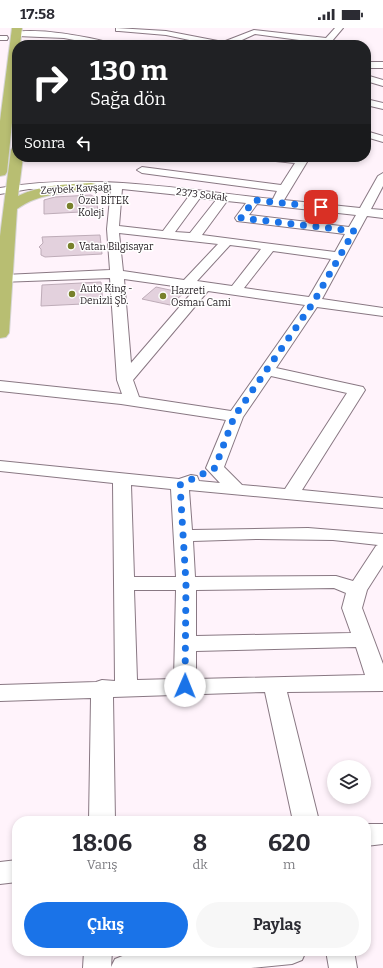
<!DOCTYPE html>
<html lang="tr">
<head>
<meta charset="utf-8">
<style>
  :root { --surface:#fff; --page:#f7f7f7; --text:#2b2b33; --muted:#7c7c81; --accent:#1a73e8 }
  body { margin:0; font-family:Bitter,serif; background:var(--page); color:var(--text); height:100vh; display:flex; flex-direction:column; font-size:15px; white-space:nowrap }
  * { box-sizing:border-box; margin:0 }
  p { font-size:13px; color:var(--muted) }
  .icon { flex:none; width:22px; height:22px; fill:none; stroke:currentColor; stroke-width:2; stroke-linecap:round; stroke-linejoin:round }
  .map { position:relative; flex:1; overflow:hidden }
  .sheet { position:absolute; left:12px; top:788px; width:359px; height:140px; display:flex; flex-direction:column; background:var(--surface); border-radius:16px; box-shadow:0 2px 6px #0003 }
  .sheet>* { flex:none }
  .guide { position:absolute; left:12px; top:12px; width:359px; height:122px; border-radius:16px; box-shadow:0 2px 6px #0003; background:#202124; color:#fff; overflow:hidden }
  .controls { position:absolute; left:327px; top:732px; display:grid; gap:8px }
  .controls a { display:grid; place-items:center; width:44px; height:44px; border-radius:50%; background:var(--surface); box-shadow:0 2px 6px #0003; font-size:20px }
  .pin { position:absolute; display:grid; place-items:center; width:34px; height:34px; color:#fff; margin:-17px; border-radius:8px; box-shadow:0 2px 6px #0006 }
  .me { position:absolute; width:44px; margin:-22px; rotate:1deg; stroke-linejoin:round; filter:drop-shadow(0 0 3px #0008) }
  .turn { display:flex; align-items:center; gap:14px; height:84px; padding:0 12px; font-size:18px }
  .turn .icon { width:52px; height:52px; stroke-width:2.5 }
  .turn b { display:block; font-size:28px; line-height:34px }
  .then { display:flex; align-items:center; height:38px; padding:0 12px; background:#0003; gap:8px; font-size:15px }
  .eta { display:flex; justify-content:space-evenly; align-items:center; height:68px; text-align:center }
  .eta b { font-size:24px; font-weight:700; line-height:28px }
  .action { display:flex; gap:8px; margin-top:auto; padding:8px 12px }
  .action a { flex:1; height:46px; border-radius:24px; background:var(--accent); color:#fff; font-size:16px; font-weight:700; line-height:46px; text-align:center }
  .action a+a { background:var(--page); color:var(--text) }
  .status { display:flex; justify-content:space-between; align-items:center; height:28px; padding:0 20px; background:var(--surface); direction:ltr }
  .status svg { height:11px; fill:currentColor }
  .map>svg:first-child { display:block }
  .building { fill:#e3d1dd; stroke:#beacb8 }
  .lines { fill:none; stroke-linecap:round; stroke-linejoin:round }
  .minor-casing { stroke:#897883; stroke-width:2 }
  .major-casing { stroke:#d7d6d6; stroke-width:2 }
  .minor { fill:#fff; fill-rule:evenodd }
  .major { fill:#b8be72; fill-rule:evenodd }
  .route { stroke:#1a73e8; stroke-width:7; stroke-dasharray:0 12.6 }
  .poi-dot { fill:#78812c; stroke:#fff; stroke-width:1.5 }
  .labels { text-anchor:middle; stroke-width:3; stroke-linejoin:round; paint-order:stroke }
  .far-street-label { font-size:10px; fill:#20191e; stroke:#fff }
  .far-poi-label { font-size:10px; fill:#20191e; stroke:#fff; text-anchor:start }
</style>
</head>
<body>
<div class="status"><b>17:58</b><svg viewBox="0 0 49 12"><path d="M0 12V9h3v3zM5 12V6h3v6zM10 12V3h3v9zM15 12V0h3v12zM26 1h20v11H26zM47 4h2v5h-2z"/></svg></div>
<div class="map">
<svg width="383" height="940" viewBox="0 0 383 940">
  <rect width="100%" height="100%" fill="#fff3fb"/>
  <path class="building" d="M91,167L96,170L98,183L44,186V172L55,169Z
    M100,207L102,226L45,229L41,227V221L39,219L43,215L42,209Z
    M101,254L103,275L41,278L42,257Z
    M156,259L184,265L170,277L142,271Z"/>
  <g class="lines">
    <defs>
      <path id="minor" d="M116,0L166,3L223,14L254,2L326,10L335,0H343L332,13L336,17L255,6L231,17H213L166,7L119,3H116Z
        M14,4C40,0 85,8 111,15C117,12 130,13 135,17H100L64,10L17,8L13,6Z
        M0,8H7L8,10L7,12H0Z
        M366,34H383V40H366Z
        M366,47L383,52V58L366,53Z
        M366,71L383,75V81L366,77Z
        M366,103L383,108V114L366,109Z
        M147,129H159L154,132L148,131Z
        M261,129H310L284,172L360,180L378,148L383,145V158L371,181L383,182V190L367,188L322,271L383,280V288L317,279L276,340L363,359L365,362L302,462L383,470V480L189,462L192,502L308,500L383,506V537L367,562L362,580L383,636V663L287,664L319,793H293L265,664L113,669L115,793H89L91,670L0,673V657L96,654L102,652L115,653L113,455L0,443V433L179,451L191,447L197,448L199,453L220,455L206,440L226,392L121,376L0,363V353L122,366L117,352L110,250L0,254V248L4,247L110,242L107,201L111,160L29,161L0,166V160C91,144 183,162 273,171L277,163L142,145L137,142L142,139L281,157L295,135L266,132ZM122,161L189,168L163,203L119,198ZM200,170L216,172L190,205L175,204ZM227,173L246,175L235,190L237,193L345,206L335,224L202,207ZM257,176L356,187L349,199L249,187ZM119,205L218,216L184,252L123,243ZM230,217L261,221L232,258L197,253ZM273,223L331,231L309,269L244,260ZM124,251L195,261L131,335ZM208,263L305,277L231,383L139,369L133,352ZM271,348L347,365L285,461L242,457L224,439L243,389ZM131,457L171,461L176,549H134ZM258,511L333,512L378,517L376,518L353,553L336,548L195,549L193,513ZM334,560L346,565L342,580L351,605L196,608V562ZM134,562H176L174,651L137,652ZM356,619L365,647L196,651V623Z
        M366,796H383V816L366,818Z
        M17,832V854L0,856V834Z
        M84,923H112L111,939L115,931L125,927L165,923H306L302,932L292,936L251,940H83Z
        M326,923H354L357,940H329Z"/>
      <path id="major" d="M12,0H22L20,17H17V45L7,144L5,147L0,148V93Z
        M17,118V129H23L18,168C41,157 66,156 91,155L96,156L98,159L96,162L91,163C64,165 39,165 17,181L9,305L6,309L0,310V208L11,122L13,119Z"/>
    </defs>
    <use href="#minor" class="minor-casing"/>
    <use href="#major" class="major-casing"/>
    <use href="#minor" class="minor"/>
    <use href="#major" class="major"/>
  </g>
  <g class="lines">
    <path class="route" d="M185,658L186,555L180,457L215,440L234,389L313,275L354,203L241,190L254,172L321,179"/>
  </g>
  <g class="poi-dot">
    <circle cx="70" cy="178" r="4"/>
    <circle cx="71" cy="218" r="4"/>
    <circle cx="72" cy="266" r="4"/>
    <circle cx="163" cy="268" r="4"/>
  </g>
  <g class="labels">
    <g class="far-street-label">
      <text transform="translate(76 160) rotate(-3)" y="4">Zeybek Kavşağı</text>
      <text transform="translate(202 166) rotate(7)" y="4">2373 Sokak</text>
    </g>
    <g class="far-poi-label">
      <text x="78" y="176">Özel BİTEK<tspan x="78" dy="12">Koleji</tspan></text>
      <text x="79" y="222">Vatan Bilgisayar</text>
      <text x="80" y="264">Auto King -<tspan x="80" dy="12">Denizli Şb.</tspan></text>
      <text x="171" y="266">Hazreti<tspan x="171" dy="12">Osman Cami</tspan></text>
    </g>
  </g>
</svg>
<div class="controls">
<a><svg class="icon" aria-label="layers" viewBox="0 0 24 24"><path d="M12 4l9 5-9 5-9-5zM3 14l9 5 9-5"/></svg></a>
</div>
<div class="pin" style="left:321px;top:179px;background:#d93025"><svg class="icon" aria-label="arrive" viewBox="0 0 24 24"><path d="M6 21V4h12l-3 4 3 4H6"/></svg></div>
<svg class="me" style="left:185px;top:658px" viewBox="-20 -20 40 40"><circle r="19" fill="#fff"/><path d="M0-13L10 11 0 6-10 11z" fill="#1a73e8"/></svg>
<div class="guide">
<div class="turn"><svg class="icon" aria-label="right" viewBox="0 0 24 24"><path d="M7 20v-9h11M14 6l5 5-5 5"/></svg><div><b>130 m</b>Sağa dön</div></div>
<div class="then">Sonra<svg class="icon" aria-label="left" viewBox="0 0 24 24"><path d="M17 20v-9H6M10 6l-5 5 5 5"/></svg></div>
</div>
<section class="sheet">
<div class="eta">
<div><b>18:06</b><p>Varış</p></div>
<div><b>8</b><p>dk</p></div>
<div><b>620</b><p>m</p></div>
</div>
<div class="action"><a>Çıkış</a><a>Paylaş</a></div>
</section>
</div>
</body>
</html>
